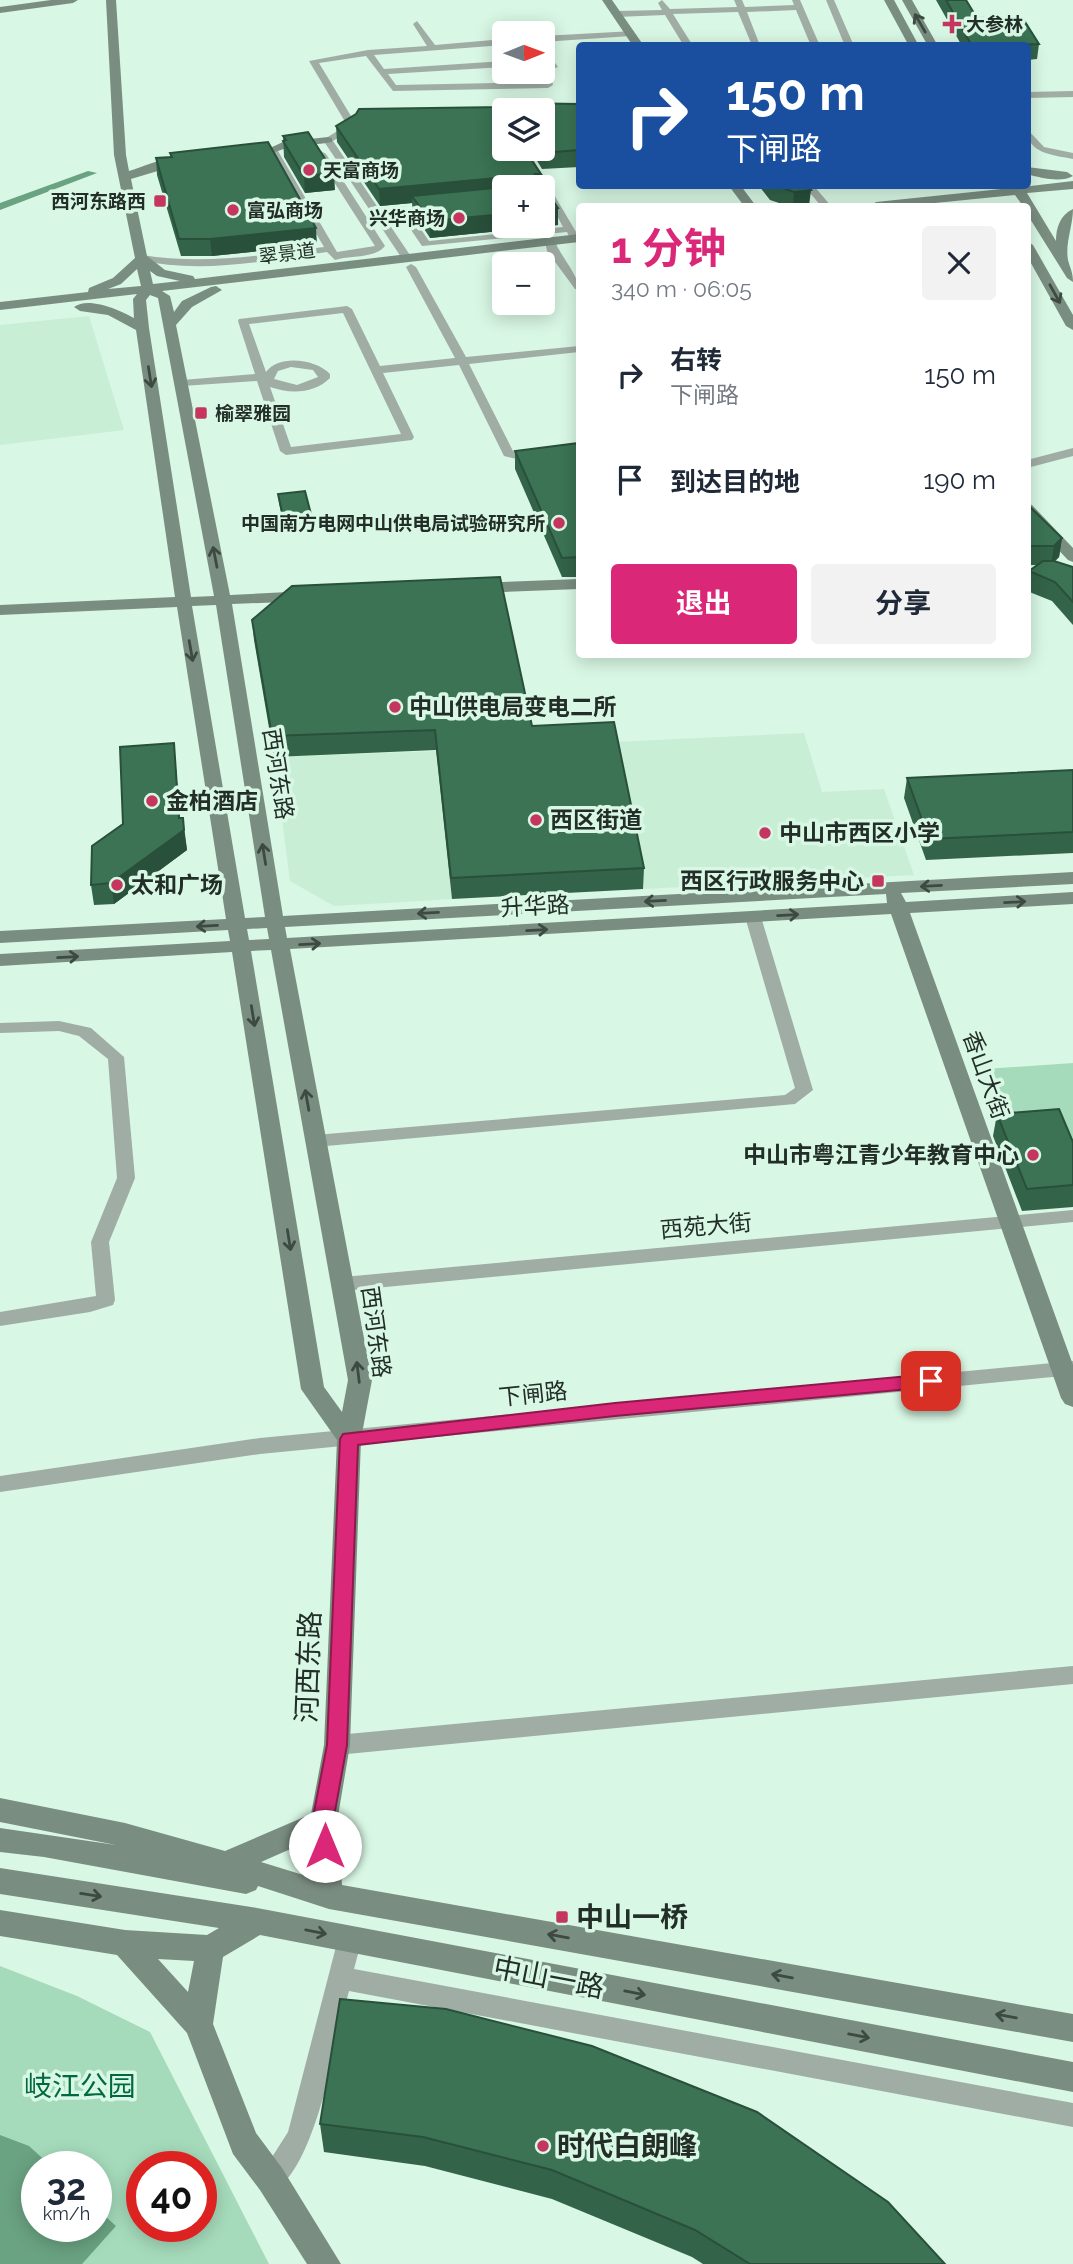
<!DOCTYPE html>
<html lang="zh">
<head>
<meta charset="utf-8">
<style>
  :root { --surface:#fff; --page:#f2f2f3; --text:#1f2937; --muted:#747a83; --accent:#db2777 }
  body { margin:0; font-family:Raleway,"Noto Sans SC",sans-serif; background:var(--page); color:var(--text); height:100vh; display:flex; flex-direction:column; font-size:26px; white-space:nowrap }
  * { box-sizing:border-box; margin:0 }
  p { font-size:23px; color:var(--muted) }
  .icon { flex:none; width:38px; height:38px; fill:none; stroke:currentColor; stroke-width:2; stroke-linecap:round; stroke-linejoin:round }
  .map { position:relative; flex:1; overflow:hidden }
  .side { position:absolute; left:576px; top:203px; width:455px; height:455px; display:flex; flex-direction:column; background:var(--surface); border-radius:7px; box-shadow:0 4px 18px #0003 }
  .side>* { flex:none }
  .guide { position:absolute; left:576px; top:42px; width:455px; height:147px; border-radius:7px; box-shadow:0 4px 18px #0003; background:#1a4fa0; color:#fff; overflow:hidden }
  .needle { width:46px; rotate:89deg }
  .buttons { position:absolute; left:492px; top:21px; display:grid; gap:14px }
  .buttons a { display:grid; place-items:center; width:63px; height:63px; border-radius:7px; background:var(--surface); box-shadow:0 4px 18px #0003; font-size:35px }
  .speed { position:absolute; left:21px; top:2151px; display:flex; gap:14px; font-size:35px; font-weight:700; text-align:center }
  .speed>* { display:grid; place-content:center; width:91px; height:91px; border-radius:50%; background:var(--surface); box-shadow:0 4px 18px #0003; line-height:1 }
  .speed small { font-size:18px; font-weight:400 }
  .speed .limit { border:10px solid #d22; background:#fff; color:#111 }
  .pin { position:absolute; display:grid; place-items:center; width:60px; height:60px; color:#fff; margin:-30px; border-radius:14px; box-shadow:0 4px 10px #0006 }
  .me { position:absolute; width:77px; margin:-38px; rotate:0deg; stroke-linejoin:round; filter:drop-shadow(0 0 5px #0008) }
  .turn { display:flex; align-items:center; gap:24px; height:147px; padding:0 35px; font-size:32px }
  .turn .icon { width:91px; height:91px; stroke-width:2.5 }
  .turn b { display:block; font-size:49px; line-height:60px }
  .round { display:grid; place-items:center; flex:none; width:74px; height:74px; border-radius:7px; background:var(--page) }
  .head { display:flex; align-items:center; justify-content:space-between; height:119px; padding:0 35px }
  h1 { font-size:42px; font-weight:700; line-height:52px; color:var(--accent) }
  .button { display:flex; gap:14px; margin-top:auto; padding:14px 35px }
  .button a { flex:1; height:80px; border-radius:7px; background:var(--accent); color:#fff; font-size:28px; font-weight:700; line-height:80px; text-align:center }
  .button a+a { background:var(--page); color:var(--text) }
  ul { padding:0; list-style:none }
  li { display:flex; align-items:center; gap:21px; height:105px; padding:0 35px }
  li div { flex:1 }
  li b { display:block; font-size:26px }
  li em { font-style:normal }
  .map>svg:first-child { display:block }
  .built { fill:#c8eed6 }
  .green { fill:#a5dbbb; fill-rule:evenodd }
  .water { fill:#6aa382 }
  .lines { fill:none; stroke-linecap:round; stroke-linejoin:round }
  .canal { fill:#6aa382; fill-rule:evenodd }
  .street { fill:#a0ada5; fill-rule:evenodd }
  .secondary { fill:#7a8d81; fill-rule:evenodd }
  .wall { fill:#336348 }
  .shaded-wall { fill:#29503b }
  .building { fill:#3b7354; stroke:#29503b; stroke-width:2 }
  .oneway { stroke:#3c4a42 }
  .route { fill:#db2777; stroke:#8e194d; stroke-width:2 }
  .poi-dot { fill:#c4365f; stroke:#d8f7e4; stroke-width:2.5 }
  .labels { text-anchor:middle; stroke-width:7; stroke-linejoin:round; paint-order:stroke }
  .far-poi-label { font-size:19px; font-weight:bold; fill:#222e27; stroke:#d8f7e4; text-anchor:start }
  .far-street-label { font-size:19px; fill:#222e27; stroke:#d8f7e4 }
  .poi-label { font-size:23px; font-weight:bold; fill:#222e27; stroke:#d8f7e4; text-anchor:start }
  .street-label { font-size:23px; fill:#222e27; stroke:#d8f7e4 }
  .near-street-label { font-size:28px; fill:#222e27; stroke:#d8f7e4 }
  .near-poi-label { font-size:28px; font-weight:bold; fill:#222e27; stroke:#d8f7e4; text-anchor:start }
  .near-park-label { font-size:28px; fill:#006940; stroke:#d8f7e4 }
</style>
</head>
<body>
<div class="map">
<svg width="1073" height="2264" viewBox="0 0 1073 2264">
  <rect width="100%" height="100%" fill="#d8f7e4"/>
  <path class="built" d="M89,316L124,430L0,445V325Z
    M804,733L822,792L884,789L914,875L643,889L613,742Z
    M436,751L452,899L334,906L290,881L274,757Z"/>
  <path class="green" d="M1073,1063V1154L1008,1130L985,1069Z
    M0,1966L77,1996L150,2032L269,2264H0ZM37,2166H96V2226H37ZM142,2166H201V2226H142Z"/>
  <path class="water" d="M0,2135L29,2146L51,2166H37V2226H96V2208L116,2226L82,2264H0Z"/>
  <g class="lines">
    <path class="canal" d="M88,171L97,173L0,210V203Z"/>
    <path class="street" d="M662,0L670,9L737,7L734,0H742L745,7L794,5L792,0H800L820,46H811L796,10L747,12L759,43L755,46L751,43L738,12L673,14L693,46H684L665,15L617,17L613,14L617,11L662,10L658,3Z
      M826,0H834L854,46H845Z
      M417,21L435,45L504,39V45L374,55L384,69L504,61V67L388,74L396,85L543,82L540,72L542,66L548,65L542,55V45L558,67L549,70L553,85L548,88L393,91L366,56L319,63L357,126L333,141L412,258L407,261L403,260L323,140L347,125L309,61L368,50L427,46L413,24Z
      M634,31L631,36L542,42V36Z
      M1073,91V97L1027,98V92Z
      M1027,129L1044,147L1073,153V159C1054,155 1027,154 1027,129Z
      M273,148L278,151L337,252L375,246L316,154L321,151L326,154L385,246C374,259 350,255 335,260L327,252C265,261 201,274 138,260L137,258L142,255C204,265 263,255 324,247L268,151Z
      M517,149H527L579,237V240H571L567,232L422,246L396,208L397,206H405L429,241L563,227L542,187H540Z
      M804,186H814L831,206H821Z
      M550,238L554,239C560,256 579,275 579,290L575,289L547,251L545,241Z
      M411,264L416,267L466,357L579,346V352L469,364L513,451L534,456L579,450V458L534,463L504,456L459,365L383,373L414,437L412,440L286,455L280,451L257,381L182,386L176,383L182,380L255,374L238,321L239,319L347,306L352,309L380,366L455,358L406,267ZM343,313L401,434L291,447L270,387C290,394 314,394 330,378V374C316,359 279,354 266,372L249,324ZM291,367L313,370L318,377L297,385L274,379L278,371Z
      M1073,448V456L1027,468V460Z
      M753,912L761,917L813,1090L795,1104L315,1147L306,1141L315,1135L785,1095L795,1088L745,917Z
      M59,1021L91,1028L124,1057L135,1178L109,1242L115,1300L113,1305L90,1312L0,1326V1312L96,1296L91,1242L117,1178L108,1059L79,1036L59,1031L0,1033V1023Z
      M1073,1210V1222L343,1291L336,1289L334,1284L336,1279L343,1277Z
      M1073,1361V1375L260,1454L0,1492V1476L260,1438Z
      M1073,1666V1684L337,1755L329,1752L326,1745L329,1738L337,1735Z
      M350,1928L359,1931L362,1939L354,1969L1073,2103V2127L349,1991C337,2036 315,2174 271,2192L262,2188L258,2179L288,2132L338,1939L341,1931Z"/>
    <path class="secondary" d="M51,0H78L73,3L0,13V7Z
      M106,0H116L126,155L129,171C145,166 176,151 191,161L131,179L147,256L165,270L193,276L195,279L579,234V242L162,291L170,296L174,312L182,301L211,287L216,286L222,290L192,307L176,325L230,595L308,591L316,596L308,601L232,604L283,916L1073,872V884L901,893L906,902L1073,892V904L910,913L1073,1365V1407L1065,1404L1061,1398L891,914L290,949L372,1380L361,1439L350,1745L337,1822L342,1885L1073,2014V2042L329,1909L258,1886L256,1890L246,1894L44,1857L0,1852V1828L116,1845L0,1822V1798L125,1823L225,1851L311,1814L324,1745L337,1440L301,1389L232,952L0,966V954L230,941L228,930L0,943V931L226,919L177,607L0,615V605L175,597L136,330L108,315L80,311L74,307C88,296 120,310 134,318L133,299L137,294L0,310V302L88,292L89,288L113,278L135,258L114,155ZM137,269L141,286L108,289L121,284ZM150,271L157,276L180,281L153,284ZM150,295L158,298L214,596L191,597L149,328L146,300ZM216,605L265,917L245,918L192,606ZM886,894L887,903L287,938L285,927ZM267,928L269,939L249,940L247,929ZM271,950L348,1380L342,1412L324,1387L251,951ZM311,1840L313,1878L261,1862Z
      M602,0H612L644,46H633Z
      M884,0H894L919,46H909Z
      M902,0H912L938,46H928Z
      M328,137L332,138V142C317,145 301,144 287,148C273,152 251,163 238,154L244,151L270,148L283,142Z
      M1027,167L1067,172L1073,176C1062,183 1040,178 1027,174Z
      M1073,181V189L1027,193L1056,241C1056,228 1060,215 1073,209C1073,226 1065,243 1068,260C1070,268 1073,272 1073,282L1067,278L1027,214V206H1023L1015,195L905,206H870L876,202L1011,188L1010,186L1022,187Z
      M729,186H741L756,206H744Z
      M1027,241L1033,245L1073,315V330L1066,326L1027,256Z
      M1027,504L1032,505L1073,548V562L1068,560L1027,517Z
      M579,579V589L476,593L468,588L476,583Z
      M0,1868L257,1908L1073,2062V2092L260,1935L223,1957L213,2024L256,2133L282,2168L341,2264H307L260,2190L233,2154L187,2033L117,1955L0,1936V1910L125,1930L207,1935L219,1928L0,1894ZM158,1959L194,1961L188,1992Z"/>
  </g>
  <path class="wall" d="M936,0H966L977,18L1039,44L1037,59L1027,60V46H962Z
    M579,104V167L542,169L530,149H542V110H504V149L541,182L558,225L430,238L413,212L412,203L380,206L337,142L336,126L504,107Z
    M283,136L335,190L305,193L284,157Z
    M170,153L317,245L212,256H181L157,175L156,158L170,157Z
    M759,186H807L809,206H788L770,200Z
    M579,443V577H562L515,469V451Z
    M278,494L312,518V528L285,531L279,503Z
    M1027,504L1062,538L1059,557L1055,561L1073,567V625L1052,601L1027,591L1029,571L1037,565H1027Z
    M252,620L532,726L644,868L643,889L452,899L436,750L274,757L254,640Z
    M174,743L180,818H183L187,850L114,904L94,905L91,885L123,824Z
    M1073,770V853L926,860L904,798L907,778Z
    M997,1114L1073,1142V1207L1022,1211L993,1136Z
    M340,1999L945,2264H703L692,2257L552,2199L425,2166L324,2152L320,2124Z"/>
  <path class="shaded-wall" d="M334,173L335,190L305,193L304,176Z
    M506,177V187L412,196V203L380,206L379,189Z
    M811,190L809,206H793L794,192Z
    M558,208V225L430,238V221L504,214V226H542V210Z
    M316,228L317,245L212,256L210,239Z
    M1062,538L1059,557L1051,565L1054,546Z
    M1030,546L1027,564V550Z
    M174,743L181,832L184,830L187,850L114,904L111,883L179,818Z"/>
  <path class="building" d="M946,0H966L977,18L1022,17L1039,44L972,46Z
    M512,103L579,104V150L542,153L539,149H542V110H504V149H524L541,174H535L558,208L542,210V187H504V214L430,221L412,196L504,187L506,177L379,189L336,126L356,114L359,109L504,107Z
    M308,132L334,173L304,176L283,141L286,140L283,136Z
    M268,142L316,228L210,239H179L156,158L172,157L170,153Z
    M777,186H807L811,190L794,192Z
    M579,443V557L562,558L515,451Z
    M305,491L312,518L284,521L278,494Z
    M1027,504L1062,538L1054,546H1030L1027,550Z
    M1043,561H1054L1073,567V602L1055,582L1029,571Z
    M500,577L532,726L614,722L644,868L451,878L435,730L272,736L252,620L292,586Z
    M174,743L179,818H183L184,830L111,883L91,885L92,846L123,824L120,747Z
    M1073,770V832L929,839L907,778Z
    M1059,1109L1073,1142V1185L1027,1189L997,1114Z
    M340,1999L446,2009L592,2046L757,2112L888,2202L945,2264H750L695,2230L552,2170L423,2137L320,2124Z"/>
  <defs><path id="oneway-shaft" d="M-6 0H5M1.5-3L5.5 0L1.5 3" fill="none" stroke-width="1.6" stroke-linecap="round" stroke-linejoin="round" transform="scale(1.75)"/></defs>
  <g class="oneway">
    <use href="#oneway-shaft" transform="translate(920 23) rotate(-120)"/>
    <use href="#oneway-shaft" transform="translate(1055 294) rotate(61)"/>
    <use href="#oneway-shaft" transform="translate(150 377) rotate(81)"/>
    <use href="#oneway-shaft" transform="translate(215 557) rotate(-101)"/>
    <use href="#oneway-shaft" transform="translate(191 651) rotate(80)"/>
    <use href="#oneway-shaft" transform="translate(264 854) rotate(-99)"/>
    <use href="#oneway-shaft" transform="translate(931 886) rotate(177)"/>
    <use href="#oneway-shaft" transform="translate(655 901) rotate(177)"/>
    <use href="#oneway-shaft" transform="translate(1015 902) rotate(-3)"/>
    <use href="#oneway-shaft" transform="translate(428 913) rotate(177)"/>
    <use href="#oneway-shaft" transform="translate(788 915) rotate(-3)"/>
    <use href="#oneway-shaft" transform="translate(207 926) rotate(177)"/>
    <use href="#oneway-shaft" transform="translate(537 930) rotate(-3)"/>
    <use href="#oneway-shaft" transform="translate(310 944) rotate(-3)"/>
    <use href="#oneway-shaft" transform="translate(68 957) rotate(-3)"/>
    <use href="#oneway-shaft" transform="translate(253 1016) rotate(81)"/>
    <use href="#oneway-shaft" transform="translate(307 1100) rotate(-100)"/>
    <use href="#oneway-shaft" transform="translate(289 1240) rotate(81)"/>
    <use href="#oneway-shaft" transform="translate(358 1372) rotate(-97)"/>
    <use href="#oneway-shaft" transform="translate(91 1895) rotate(9)"/>
    <use href="#oneway-shaft" transform="translate(316 1932) rotate(11)"/>
    <use href="#oneway-shaft" transform="translate(558 1936) rotate(-170)"/>
    <use href="#oneway-shaft" transform="translate(782 1976) rotate(-170)"/>
    <use href="#oneway-shaft" transform="translate(635 1993) rotate(11)"/>
    <use href="#oneway-shaft" transform="translate(1006 2016) rotate(-170)"/>
    <use href="#oneway-shaft" transform="translate(859 2036) rotate(11)"/>
  </g>
  <path class="route" d="M931,1374L937,1376L940,1381L937,1385L931,1387L615,1416L358,1445L347,1745L333,1822L335,1846L332,1853L325,1856L317,1853L312,1822L327,1745L340,1439L343,1434L615,1403Z"/>
  <g class="poi-dot">
    <path d="M948.5 13.5h7v7h7v7h-7v7h-7v-7h-7v-7h7z"/>
    <circle cx="309" cy="170" r="7"/>
    <rect x="153" y="194" width="14" height="14" rx="3.5"/>
    <circle cx="233" cy="210" r="7"/>
    <circle cx="459" cy="218" r="7"/>
    <rect x="194" y="406" width="14" height="14" rx="3.5"/>
    <circle cx="559" cy="523" r="7"/>
    <circle cx="395" cy="707" r="7"/>
    <circle cx="152" cy="801" r="7"/>
    <circle cx="536" cy="820" r="7"/>
    <circle cx="765" cy="833" r="7"/>
    <rect x="871" y="874" width="14" height="14" rx="3.5"/>
    <circle cx="117" cy="885" r="7"/>
    <circle cx="1033" cy="1155" r="7"/>
    <rect x="555" y="1910" width="14" height="14" rx="3.5"/>
    <circle cx="543" cy="2146" r="7"/>
  </g>
  <g class="labels">
    <g class="far-poi-label">
      <text x="966" y="31">大参林</text>
      <text x="323" y="177">天富商场</text>
      <text x="146" y="208" text-anchor="end">西河东路西</text>
      <text x="247" y="217">富弘商场</text>
      <text x="445" y="225" text-anchor="end">兴华商场</text>
      <text x="215" y="420">榆翠雅园</text>
      <text x="545" y="530" text-anchor="end">中国南方电网中山供电局试验研究所</text>
    </g>
    <g class="far-street-label">
      <text transform="translate(287 253) rotate(-7)" y="7">翠景道</text>
    </g>
    <g class="poi-label">
      <text x="409" y="715">中山供电局变电二所</text>
      <text x="166" y="809">金柏酒店</text>
      <text x="550" y="828">西区街道</text>
      <text x="779" y="841">中山市西区小学</text>
      <text x="864" y="889" text-anchor="end">西区行政服务中心</text>
      <text x="131" y="893">太和广场</text>
      <text x="1019" y="1163" text-anchor="end">中山市粤江青少年教育中心</text>
    </g>
    <g class="street-label">
      <text transform="translate(278 774) rotate(81)" y="8">西河东路</text>
      <text transform="translate(535 906) rotate(-3)" y="8">升华路</text>
      <text transform="translate(986 1075) rotate(70)" y="8">香山大街</text>
      <text transform="translate(706 1226) rotate(-5)" y="8">西苑大街</text>
      <text transform="translate(376 1332) rotate(82)" y="8">西河东路</text>
      <text transform="translate(533 1394) rotate(-6)" y="8">下闸路</text>
    </g>
    <g class="near-street-label">
      <text transform="translate(308 1667) rotate(-88)" y="10">河西东路</text>
      <text transform="translate(549 1977) rotate(11)" y="10">中山一路</text>
    </g>
    <g class="near-poi-label">
      <text x="576" y="1927">中山一桥</text>
      <text x="557" y="2156">时代白朗峰</text>
    </g>
    <g class="near-park-label">
      <text x="80" y="2096">岐江公园</text>
    </g>
  </g>
</svg>
<div class="buttons">
<a><svg class="needle" viewBox="-14 -14 28 28"><path d="M0-13l5 13h-10z" fill="#e53935"/><path d="M0 13l5-13h-10z" fill="#747a83"/></svg></a>
<a><svg class="icon" aria-label="layers" viewBox="0 0 24 24"><path d="M12 4l9 5-9 5-9-5zM3 14l9 5 9-5"/></svg></a>
<a>+</a>
<a>−</a>
</div>
<div class="speed"><div>32<small>km/h</small></div><div class="limit">40</div></div>
<div class="pin" style="left:931px;top:1381px;background:#d93025"><svg class="icon" aria-label="arrive" viewBox="0 0 24 24"><path d="M6 21V4h12l-3 4 3 4H6"/></svg></div>
<svg class="me" style="left:325px;top:1846px" viewBox="-20 -20 40 40"><circle r="19" fill="#fff"/><path d="M0-13L10 11 0 6-10 11z" fill="#db2777"/></svg>
<div class="guide">
<div class="turn"><svg class="icon" aria-label="right" viewBox="0 0 24 24"><path d="M7 20v-9h11M14 6l5 5-5 5"/></svg><div><b>150 m</b>下闸路</div></div>
</div>
<section class="side">
<div class="head"><div><h1>1 分钟</h1><p>340 m · 06:05</p></div><a class="round"><svg class="icon" aria-label="close" viewBox="0 0 24 24"><path d="M6 6l12 12M18 6L6 18"/></svg></a></div>
<ul>
<li><svg class="icon" aria-label="right" viewBox="0 0 24 24"><path d="M7 20v-9h11M14 6l5 5-5 5"/></svg><div><b>右转</b><p>下闸路</p></div><em>150 m</em></li>
<li><svg class="icon" aria-label="arrive" viewBox="0 0 24 24"><path d="M6 21V4h12l-3 4 3 4H6"/></svg><div><b>到达目的地</b></div><em>190 m</em></li>
</ul>
<div class="button"><a>退出</a><a>分享</a></div>
</section>
</div>
</body>
</html>
